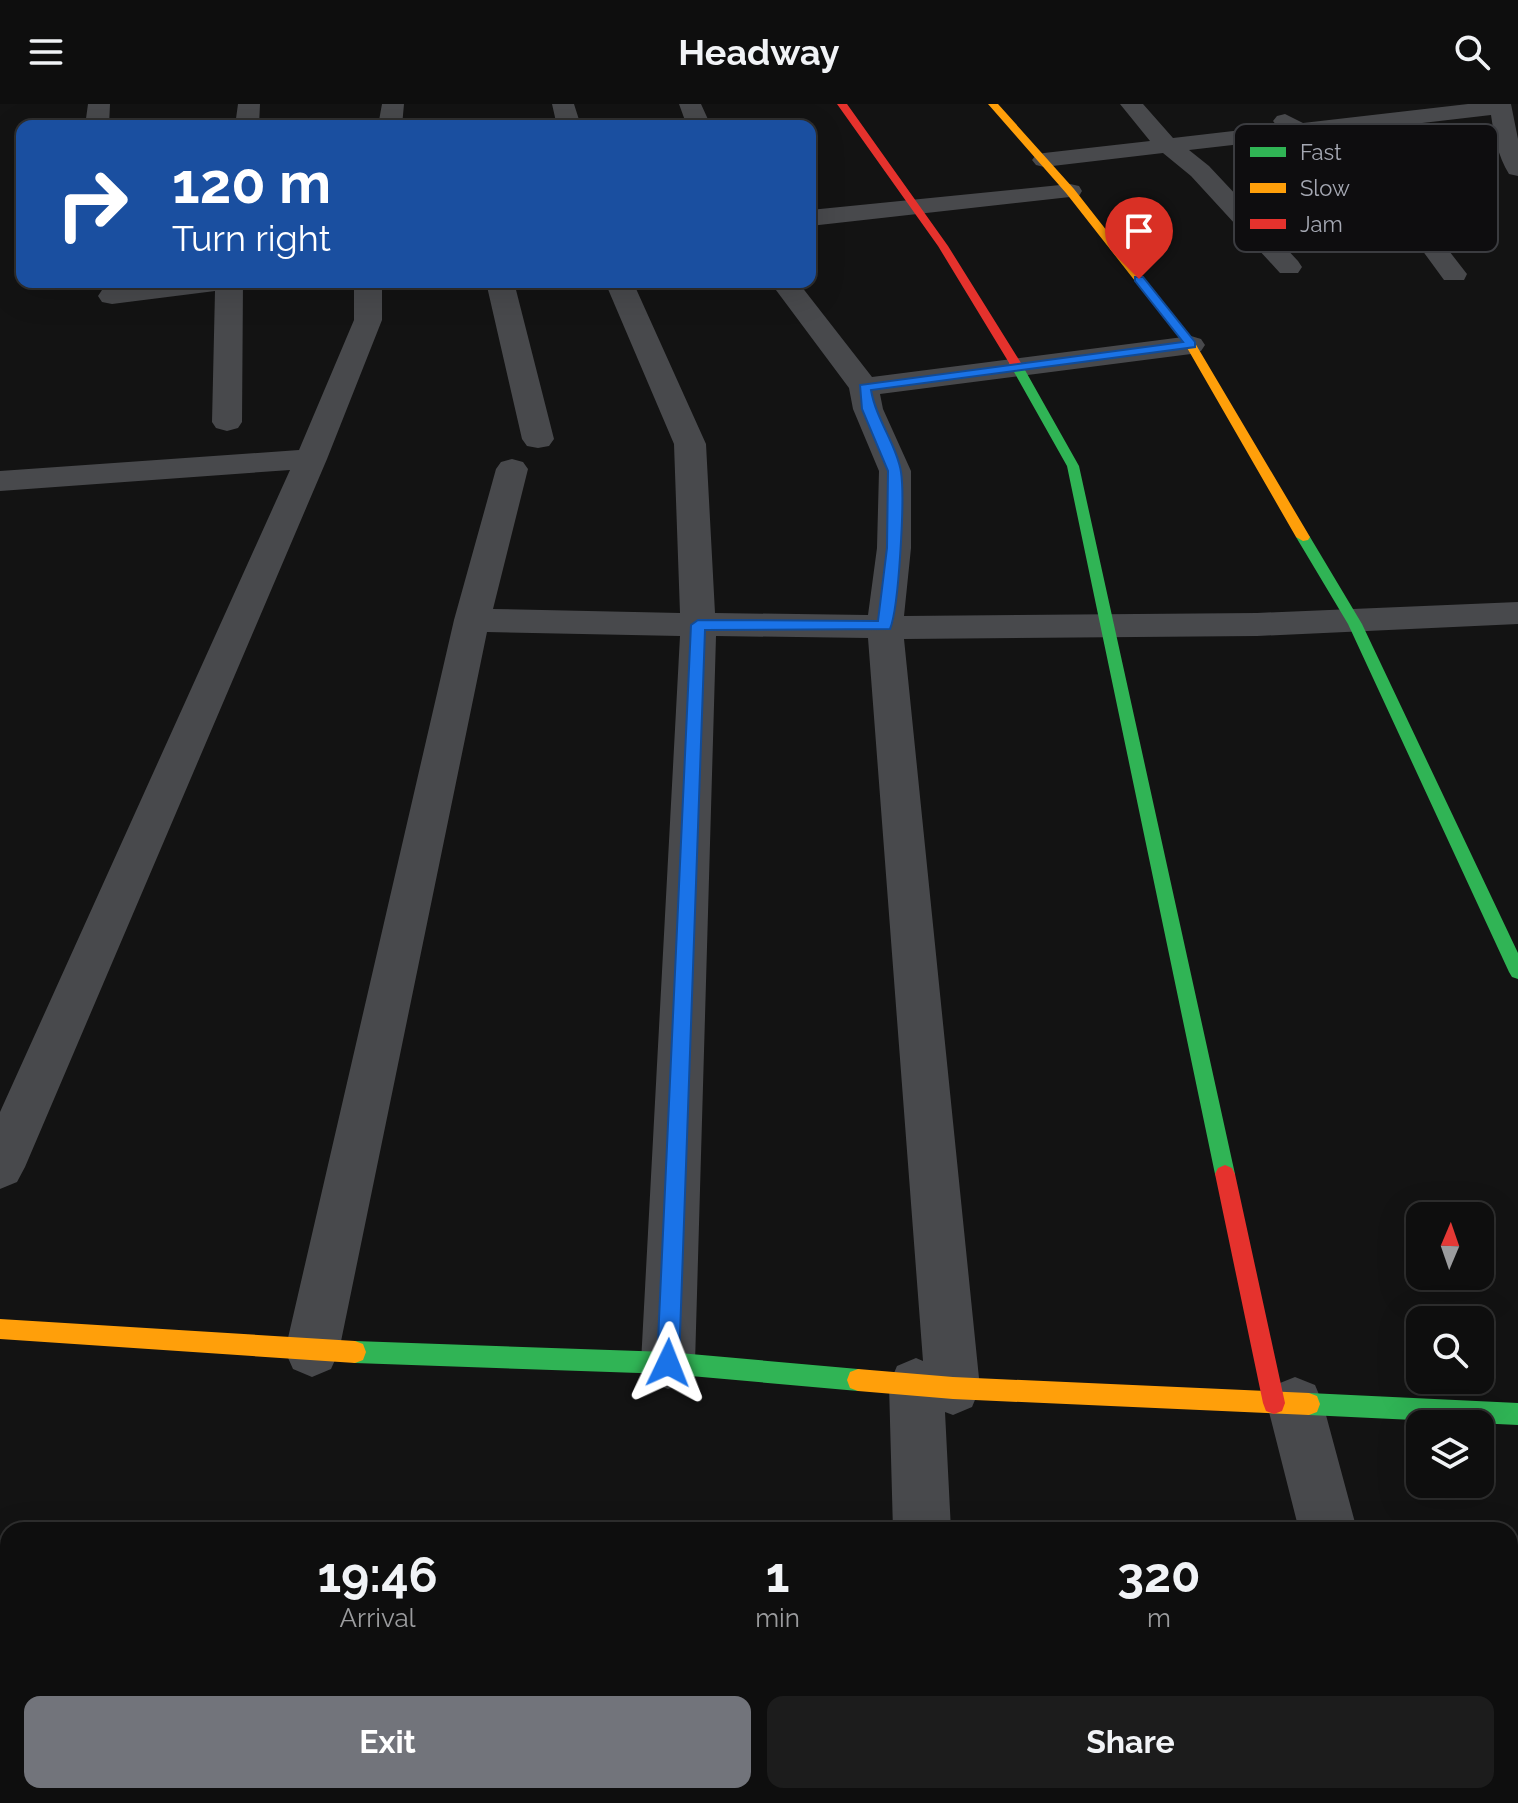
<!DOCTYPE html>
<html lang="en">
<head>
<meta charset="utf-8">
<style>
  :root { --surface:#0e0e0e; --page:#1c1c1c; --text:#f1f3f6; --muted:#9b9c9e; --line:#2e2e2e; --accent:#72747b }
  body { margin:0; font-family:Raleway,sans-serif; background:var(--page); color:var(--text); height:100vh; display:flex; flex-direction:column; font-size:30px; white-space:nowrap }
  * { box-sizing:border-box; margin:0 }
  p { font-size:26px; color:var(--muted) }
  .icon { flex:none; width:44px; height:44px; fill:none; stroke:currentColor; stroke-width:2; stroke-linecap:round; stroke-linejoin:round }
  .map { position:relative; flex:1; overflow:hidden }
  .sheet { position:absolute; left:0px; top:1418px; width:1518px; height:282px; display:flex; flex-direction:column; background:var(--surface); border-radius:24px 24px 0 0; box-shadow:0 8px 32px #0002,0 0 0 2px var(--line) }
  .sheet>* { flex:none }
  .guide { position:absolute; left:16px; top:16px; width:800px; height:168px; border-radius:16px; box-shadow:0 8px 32px #0002,0 0 0 2px var(--line); background:#1a4fa0; color:#fff; overflow:hidden }
  .needle { width:52px; rotate:2deg }
  .tools { position:absolute; left:1406px; top:1098px; display:grid; gap:16px }
  .tools a { display:grid; place-items:center; width:88px; height:88px; border-radius:16px; background:var(--surface); box-shadow:0 8px 32px #0002,0 0 0 2px var(--line); font-size:40px }
  .pin { position:absolute; display:grid; place-items:center; width:68px; height:68px; color:#fff; margin:-82px -34px; border-radius:50% 50% 50% 0; rotate:-45deg; box-shadow:0 0 8px #0007 }
  .pin .icon { rotate:45deg }
  .me { position:absolute; width:88px; margin:-44px; rotate:2deg; stroke-linejoin:round; filter:drop-shadow(0 0 6px #0008) }
  .turn { display:flex; align-items:center; gap:28px; height:168px; padding:0 24px; font-size:36px }
  .turn .icon { width:104px; height:104px; stroke-width:2.5 }
  .turn b { display:block; font-size:56px; line-height:68px }
  .eta { display:flex; justify-content:space-evenly; align-items:center; height:136px; text-align:center }
  .eta b { font-size:48px; font-weight:700; line-height:56px }
  .primary-button { display:flex; gap:16px; margin-top:auto; padding:16px 24px }
  .primary-button a { flex:1; height:92px; border-radius:16px; background:var(--accent); color:#fff; font-size:32px; font-weight:700; line-height:92px; text-align:center }
  .primary-button a+a { background:var(--page); color:var(--text) }
  header { display:flex; justify-content:space-between; align-items:center; height:104px; padding:0 24px; background:var(--surface); font-size:36px; font-weight:700 }
  .map>svg:first-child { display:block }
  .lines { fill:none; stroke-linecap:round; stroke-linejoin:round }
  .street { fill:#48494c; fill-rule:evenodd }
  .fast { fill:#30b455; fill-rule:evenodd }
  .slow { fill:#ff9f0a; fill-rule:evenodd }
  .jam { fill:#e5322d; fill-rule:evenodd }
  .route { fill:#1a73e8; stroke:#114b97; stroke-width:2 }
  .key { fill:#0e0d0f; stroke:#3b3c40; stroke-width:2 }
  .key-label { font-size:22px; fill:#a5a8b3 }
</style>
</head>
<body>
<header><svg class="icon" aria-label="menu" viewBox="0 0 24 24"><path d="M4 6h16M4 12h16M4 18h16"/></svg>Headway<svg class="icon" aria-label="search" viewBox="0 0 24 24"><circle cx="10" cy="10" r="6"/><path d="M15 15l6 6"/></svg></header>
<div class="map">
<svg width="1518" height="1699" viewBox="0 0 1518 1699">
  <rect width="100%" height="100%" fill="#131313"/>
  <g class="lines">
    <path class="street" d="M88,0H110L109,22H85Z
      M238,0H260L259,22H235Z
      M382,0H404L402,22H378Z
      M552,0H574L581,22H557Z
      M679,0H701L711,22H687Z
      M1120,0H1143L1173,34L1277,22L1273,17L1277,12L1285,10L1303,19L1468,0H1511L1518,35V72L1509,70C1498,52 1494,32 1491,11L1319,31L1432,125L1467,170L1464,176H1444L1414,135L1293,34L1189,46L1209,62L1298,157L1302,163L1298,169H1280L1191,72L1163,49L1044,63L1036,61L1032,56L1036,51L1044,49L1150,37Z
      M1070,80L1079,82L1082,87L1079,92L810,122V106Z
      M158,178H243L242,318L238,324L227,327L216,324L212,318L215,187L112,200L102,198L98,192L102,186Z
      M354,178H382V216L327,355L25,1063L17,1078L0,1085V1008L290,366L0,387V367L299,346L354,216Z
      M486,178H514L554,335L549,342L538,344L527,342L522,335Z
      M605,178H633L706,340L715,509L868,511L877,444L879,367L853,305L849,284L770,178H798L872,273L1191,232L1201,235L1205,241L1201,247L1191,250L880,290L883,305L911,367V444L904,512L1257,509L1518,498V520L1257,532L904,535L980,1284L972,1303L953,1311L945,1308L951,1426H893L889,1281L897,1262L916,1254L923,1257L868,534L716,532L695,1259L687,1278L668,1285L649,1278L641,1259L680,532L487,528L339,1247L331,1265L312,1273L293,1265L285,1247L454,516L496,365L501,358L512,355L523,358L528,365L493,505L680,509L674,340Z
      M1295,1273L1315,1281L1323,1300L1357,1426H1299L1267,1300L1275,1281Z
      M898,1692H964L965,1699H899Z
      M1363,1692H1429L1431,1699H1365Z"/>
    <path class="fast" d="M1015,255L1021,259L1079,362L1235,1070L1232,1076L1225,1079L1218,1076L1215,1070L1067,362L1009,259Z
      M1303,429L1310,433L1362,520L1518,849V875L1512,873L1509,868L1348,520L1296,433Z
      M355,1237L668,1248L858,1265L866,1268L869,1276L866,1284L858,1287L668,1270L355,1259L347,1256L344,1248L347,1240Z
      M1309,1289L1518,1299V1321L1309,1311L1301,1308L1298,1300L1301,1292Z"/>
    <path class="slow" d="M988,0H998L1074,85L1195,239L1310,433L1308,436L1303,437L1296,433L1186,242L1066,89Z
      M0,1215L355,1237L363,1240L366,1248L363,1256L355,1259L0,1235Z
      M858,1265L953,1273L1309,1289L1317,1292L1320,1300L1317,1308L1309,1311L953,1295L858,1287L850,1284L847,1276L850,1268Z"/>
    <path class="jam" d="M837,0H847L948,142L1021,259L1019,262H1011L938,142Z
      M1225,1061L1232,1064L1235,1070L1285,1299L1282,1307L1274,1310L1266,1307L1263,1299L1215,1070L1218,1064Z"/>
  </g>
  <path class="route" d="M1135,173H1143L1195,238V243L871,286C876,316 897,341 901,368C905,394 899,503 890,525L705,526L679,1259L676,1267L668,1270L660,1267L657,1259L691,521L698,516L878,517L887,444L888,367L862,305L860,281L1183,238L1135,177Z"/>
  <rect x="1234" y="20" width="264" height="128" rx="12" class="key"/>
  <rect x="1250" y="43" width="36" height="10" fill="#30b455"/>
  <rect x="1250" y="79" width="36" height="10" fill="#ff9f0a"/>
  <rect x="1250" y="115" width="36" height="10" fill="#e5322d"/>
  <g class="key-label">
    <text x="1300" y="56">Fast</text>
    <text x="1300" y="92">Slow</text>
    <text x="1300" y="128">Jam</text>
  </g>
</svg>
<div class="tools">
<a><svg class="needle" viewBox="-14 -14 28 28"><path d="M0-13l5 13h-10z" fill="#e53935"/><path d="M0 13l5-13h-10z" fill="#9b9c9e"/></svg></a>
<a><svg class="icon" aria-label="search" viewBox="0 0 24 24"><circle cx="10" cy="10" r="6"/><path d="M15 15l6 6"/></svg></a>
<a><svg class="icon" aria-label="layers" viewBox="0 0 24 24"><path d="M12 4l9 5-9 5-9-5zM3 14l9 5 9-5"/></svg></a>
</div>
<div class="pin" style="left:1139px;top:175px;background:#d93025"><svg class="icon" aria-label="arrive" viewBox="0 0 24 24"><path d="M6 21V4h12l-3 4 3 4H6"/></svg></div>
<svg class="me" style="left:668px;top:1259px" viewBox="-20 -20 40 40"><path d="M0-17L14 15 0 8-14 15z" fill="#1a73e8" stroke="#fff" stroke-width="4"/></svg>
<div class="guide">
<div class="turn"><svg class="icon" aria-label="right" viewBox="0 0 24 24"><path d="M7 20v-9h11M14 6l5 5-5 5"/></svg><div><b>120 m</b>Turn right</div></div>
</div>
<section class="sheet">
<div class="eta">
<div><b>19:46</b><p>Arrival</p></div>
<div><b>1</b><p>min</p></div>
<div><b>320</b><p>m</p></div>
</div>
<div class="primary-button"><a>Exit</a><a>Share</a></div>
</section>
</div>
</body>
</html>
